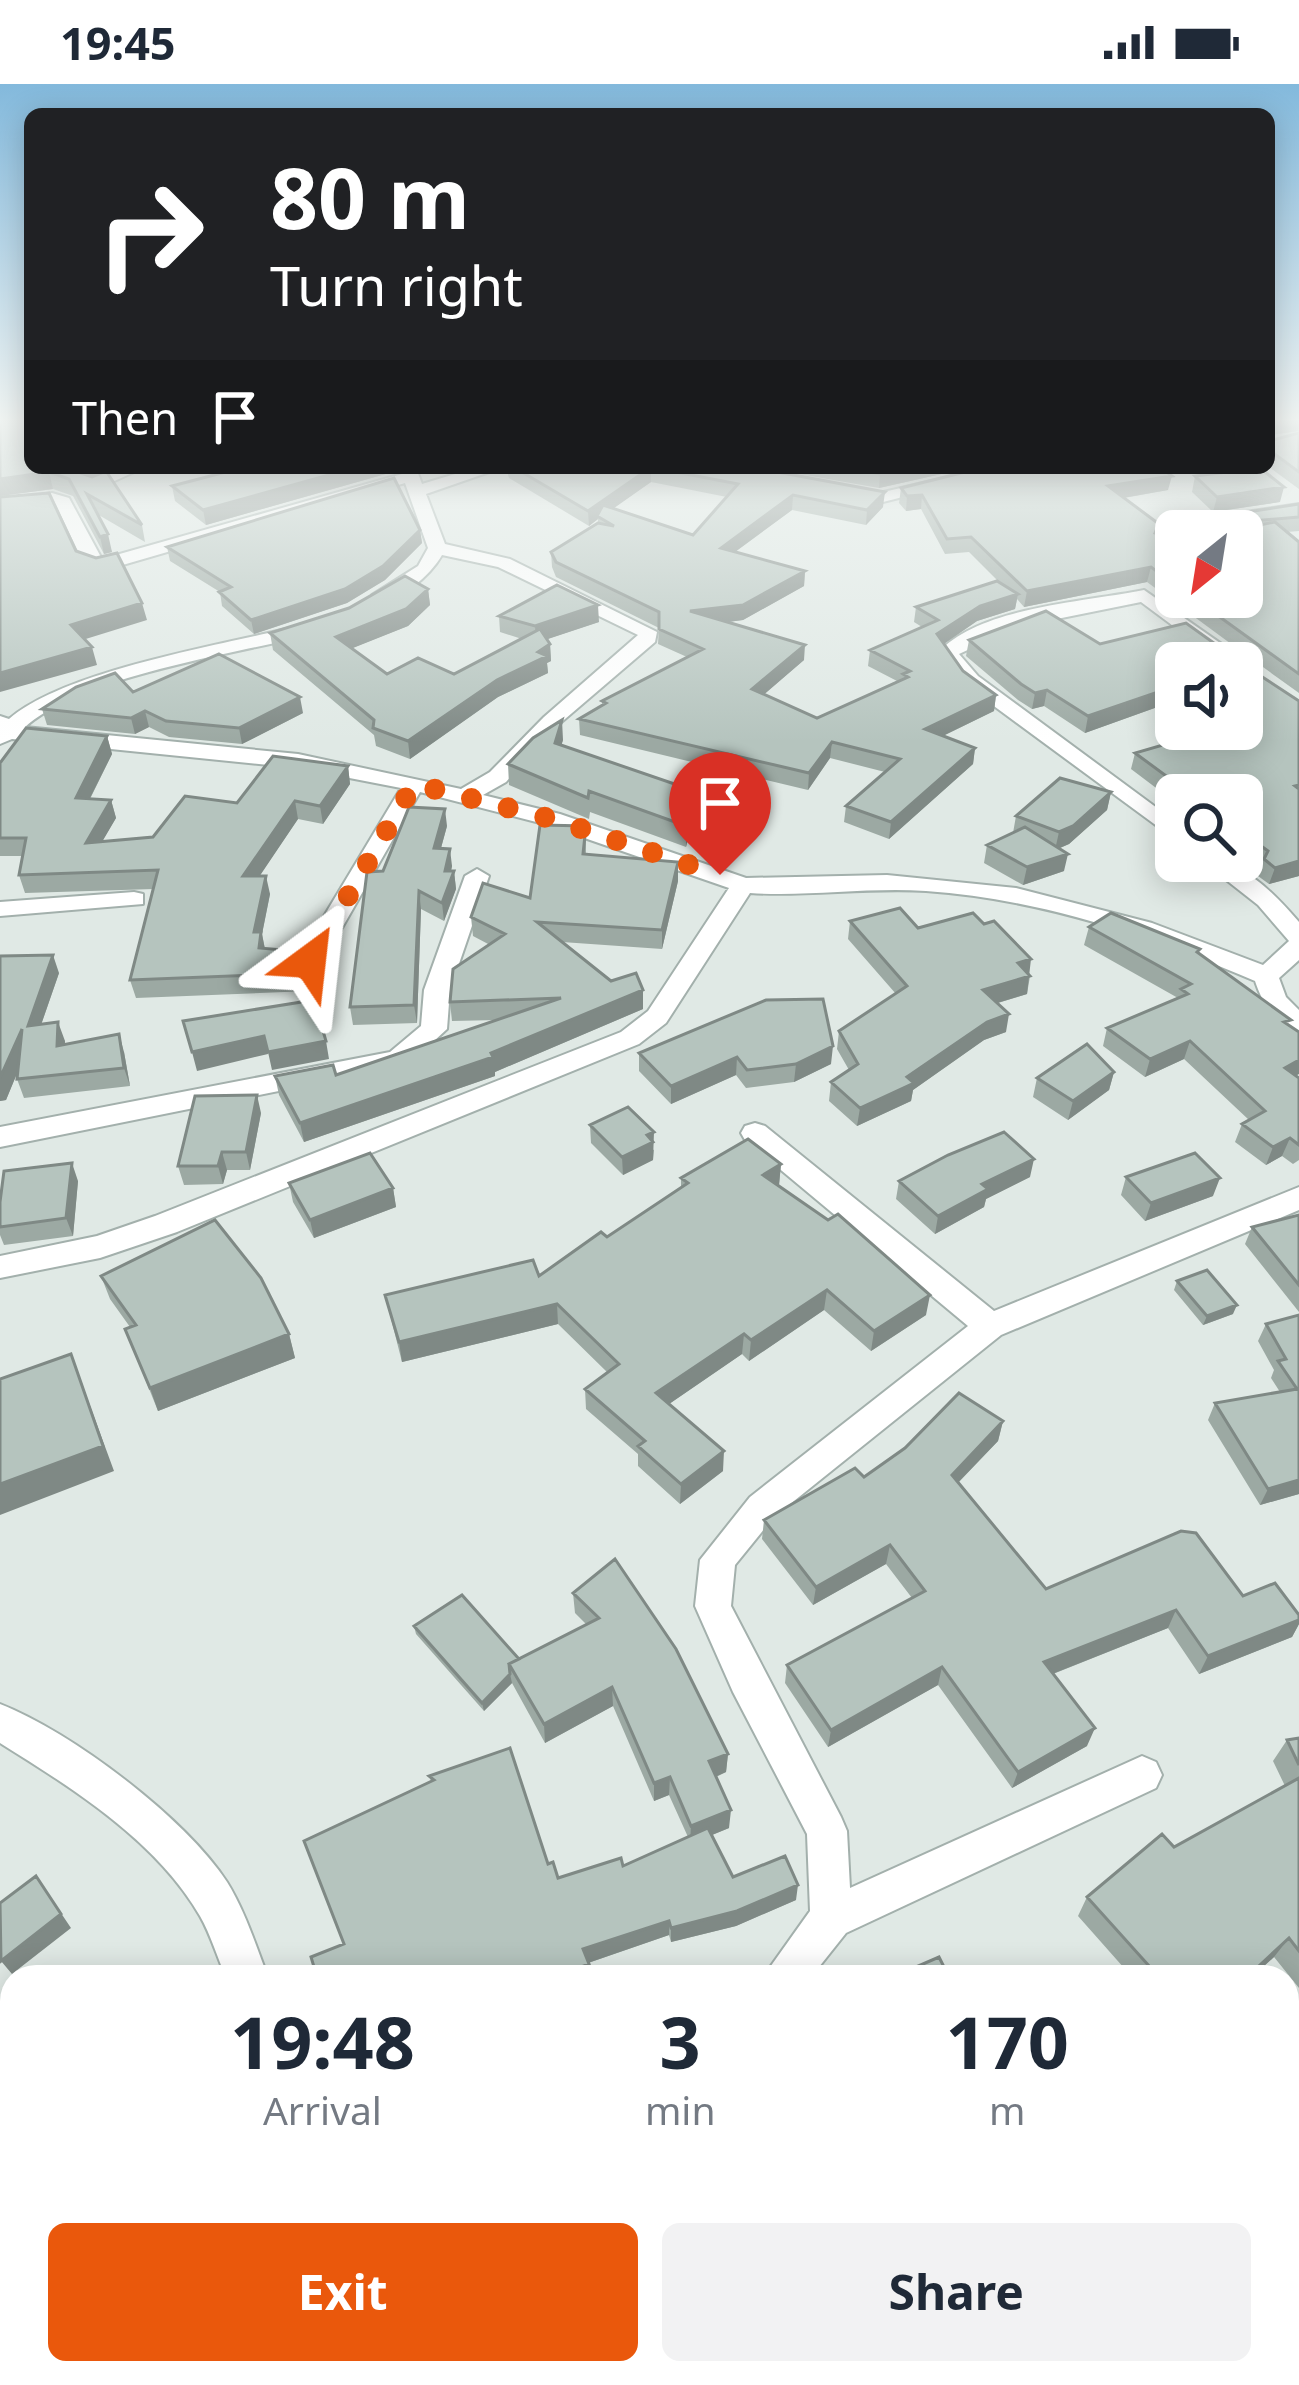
<!DOCTYPE html>
<html lang="en">
<head>
<meta charset="utf-8">
<style>
  :root { --surface:#fff; --page:#f2f2f3; --text:#1f2937; --muted:#747a83; --accent:#ea580c }
  body { margin:0; font-family:"Noto Sans",sans-serif; background:var(--page); color:var(--text); height:100vh; display:flex; flex-direction:column; font-size:45px; white-space:nowrap }
  * { box-sizing:border-box; margin:0 }
  p { font-size:39px; color:var(--muted) }
  .icon { flex:none; width:66px; height:66px; fill:none; stroke:currentColor; stroke-width:2; stroke-linecap:round; stroke-linejoin:round }
  .map { position:relative; flex:1; overflow:hidden }
  .drawer { position:absolute; left:0px; top:1881px; width:1299px; height:420px; display:flex; flex-direction:column; background:var(--surface); border-radius:36px 36px 0 0; box-shadow:0 6px 30px #0003 }
  .drawer>* { flex:none }
  .banner { position:absolute; left:24px; top:24px; width:1251px; height:366px; border-radius:18px; box-shadow:0 6px 30px #0003; background:#202124; color:#fff; overflow:hidden }
  .needle { width:78px; rotate:210deg }
  .fabs { position:absolute; left:1155px; top:426px; display:grid; gap:24px }
  .fabs a { display:grid; place-items:center; width:108px; height:108px; border-radius:18px; background:var(--surface); box-shadow:0 6px 30px #0003; font-size:60px }
  .pin { position:absolute; display:grid; place-items:center; width:102px; height:102px; color:#fff; margin:-123px -51px; border-radius:50% 50% 50% 0; rotate:-45deg; box-shadow:0 0 12px #0007 }
  .pin .icon { rotate:45deg }
  .me { position:absolute; width:132px; margin:-66px; rotate:30deg; stroke-linejoin:round; filter:drop-shadow(0 0 9px #0008) }
  .turn { display:flex; align-items:center; gap:42px; height:252px; padding:0 48px; font-size:54px }
  .turn .icon { width:156px; height:156px; stroke-width:2.5 }
  .turn b { display:block; font-size:84px; line-height:102px }
  .then { display:flex; align-items:center; height:114px; padding:0 48px; background:#0003; gap:24px; font-size:45px }
  .eta { display:flex; justify-content:space-evenly; align-items:center; height:204px; text-align:center }
  .eta b { font-size:72px; font-weight:700; line-height:84px }
  .cta { display:flex; gap:24px; margin-top:auto; padding:24px 48px }
  .cta a { flex:1; height:138px; border-radius:18px; background:var(--accent); color:#fff; font-size:48px; font-weight:700; line-height:138px; text-align:center }
  .cta a+a { background:var(--page); color:var(--text) }
  .status { display:flex; justify-content:space-between; align-items:center; height:84px; padding:0 60px; background:var(--surface); direction:ltr }
  .status svg { height:33px; fill:currentColor }
  .map>svg:first-child { display:block }
  .lines { fill:none; stroke-linecap:round; stroke-linejoin:round }
  .minor-casing { stroke:#a3b0ac; stroke-width:4 }
  .minor { fill:#fff; fill-rule:evenodd }
  .wall { fill:#9ca9a3; fill-rule:evenodd }
  .shaded-wall { fill:#7f8985 }
  .building { fill:#b5c4be; stroke:#7f8985; stroke-width:3 }
  .route { stroke:#ea580c; stroke-width:21; stroke-dasharray:0 37.8 }
</style>
</head>
<body>
<div class="status"><b>19:45</b><svg viewBox="0 0 49 12"><path d="M0 12V9h3v3zM5 12V6h3v6zM10 12V3h3v9zM15 12V0h3v12zM26 1h20v11H26zM47 4h2v5h-2z"/></svg></div>
<div class="map">
<svg width="1299" height="2301" viewBox="0 0 1299 2301">
  <rect width="100%" height="100%" fill="#e0e9e5"/>
  <g class="lines">
    <defs>
      <path id="minor" d="M120,384H143L97,405L83,401Z
        M400,384H416L422,400L475,384H501L426,410L445,460L510,475L657,548L655,558L558,641L506,698L483,711L560,730L746,794L887,791L1016,804L1152,839L1263,881L1289,857L1258,821L1202,777C1244,777 1272,807 1299,838V876L1279,894L1286,913L1299,926V950C1276,943 1262,918 1255,897C1149,852 1041,815 926,807C867,803 808,813 750,809L666,939L639,960L177,1148L100,1174L0,1194V1172L97,1152L155,1132L621,948L648,927L729,804L544,740L420,708L323,877L310,885L297,877L401,704L298,684L12,655L0,660V632L9,635C67,585 228,560 307,540L314,542V550C235,570 84,591 25,643L298,670L461,705L490,688L544,633L638,551L498,483L442,471C430,492 398,520 372,519V511L418,482L428,464L405,399L102,487L85,482L56,421L0,427V417L52,409L69,414L102,475L402,390Z
        M988,384H1018L879,419L837,408L846,403L879,409Z
        M1299,420V430L1186,447L1218,432Z
        M1144,506L1243,575V583L1242,579H1223L1141,518L1017,543L959,570L978,592L1176,738V756L964,600L938,569C979,523 1085,518 1144,506Z
        M477,785L489,792L450,906L447,945L408,981L0,1063V1043L390,968L421,942L424,906L465,792Z
        M134,808L143,810V820L0,832V818Z
        M755,1039L765,1042L994,1227L1299,1103V1126L1001,1251L774,1433L735,1481L731,1522L841,1733L847,1747L850,1804L1142,1672L1156,1678L1162,1691L1156,1704L846,1849L811,1893H763L810,1827L807,1750L733,1608L695,1522L700,1476L750,1413L968,1242L745,1056L741,1049L745,1042Z
        M0,1620C72,1648 185,1734 227,1798C245,1827 256,1862 268,1893H226C217,1873 211,1851 200,1832C156,1756 72,1704 0,1659Z
        M362,2289H412L416,2301H366Z"/>
    </defs>
    <use href="#minor" class="minor-casing"/>
    <use href="#minor" class="minor"/>
  </g>
  <path class="wall" d="M0,336L98,389L94,392L142,441L145,458L97,430L112,468L104,470L73,412L53,405L0,412Z
    M1269,336H1299V348L1298,347L1272,351L1273,356L1299,349V405L1269,383Z
    M241,384H388L389,389L206,441L175,417L172,402Z
    M506,384H756L883,423L866,441L792,426L735,468L805,487L804,502L743,536L727,538L804,576L764,610L817,634L897,597L868,582L870,566L922,543L914,538L916,523L1000,499L969,468L945,470L921,425L906,427L899,419L901,404L1168,406L1124,414L1159,440L1157,449L1176,455V513H1242L1230,445L1234,430L1299,420V447L1287,448L1299,458V609L1242,568L1244,581L1299,617V792L1269,800L1258,792L1261,783L1242,769V711H1176V719L1131,685L1135,669L1200,650L1194,645H1242L1176,579V631L1163,621L1085,649L1044,622L1032,625L1018,616L966,572L969,556L1100,560L1242,568L1147,498L1024,523L1017,515L1015,525L977,537L944,560L963,587L996,611L994,627L943,652L975,664L973,680L889,755L844,738L846,722L885,688L830,674L808,706L580,651L579,635L602,621V617L687,573L658,560L659,544L556,493L552,483L551,468L598,439V435L589,442L509,394ZM651,398L727,413L693,451L613,424Z
    M765,384H968L879,404Z
    M1195,392L1280,418L1213,428L1192,408Z
    M420,446L422,459L385,496L347,519L254,550L222,522L220,508L170,477L167,463Z
    M428,505L430,521L408,542L352,564L387,590H454L522,555L500,548L499,532L599,538L547,555L550,560L551,577L547,579L548,589L498,613L410,675L376,662L374,651L273,566L270,549Z
    M133,608L303,629L242,660L169,653L149,643L135,650L47,641L42,625Z
    M107,652L112,670L90,715L111,716L116,734L102,757L153,753L237,719L348,682L350,700L323,740L298,735L259,792L270,810L262,850L265,865L334,888L333,906L136,914L130,896L154,805L25,809L19,791L23,772H0V679Z
    M563,656L561,661L695,707L694,728L686,763L590,728L589,735L509,701L508,680Z
    M1111,708L1107,726L1069,760L1060,764L1064,787L1023,801L984,779L987,761L1013,749L1016,732Z
    M447,742L441,764L452,782L451,787H454L456,805L444,837L421,825L417,939L353,941L350,923L383,787Z
    M586,742V770L678,778V797L662,865L562,858L643,925L495,988V992L304,1058L279,1011L275,992L336,991L498,936L452,937L450,918L490,861L473,852L471,833L530,814Z
    M850,837L918,844L1030,892L1027,910L998,919L1006,948L984,956L913,1006L911,1017L857,1042L829,1017L831,998L849,986L837,965L839,947L896,910L848,855Z
    M1089,843L1199,869L1289,942L1296,992L1299,994V1076L1293,1080L1282,1072L1266,1081L1235,1058L1242,1040L1249,1036L1184,975L1145,993L1103,962L1107,944L1178,914L1084,861Z
    M0,872L59,889L41,941L65,957V961L124,968L130,1002L24,1014L17,995V989L6,1016L0,1017Z
    M766,916L831,980L794,998L746,1004L736,991L671,1020L639,987V969Z
    M1114,988L1109,1006L1068,1036L1033,1013L1037,994Z
    M261,1029L250,1086H227L223,1100L184,1101L178,1082Z
    M590,1041L654,1066L653,1076L623,1091L591,1059Z
    M781,1080L779,1101L926,1231L871,1267L824,1226L749,1277L742,1270L669,1320L723,1387L680,1420L638,1382V1370L586,1325L585,1305L608,1289L558,1240L402,1278L385,1211L539,1192L607,1153L681,1104V1094Z
    M1030,1093L986,1115L984,1123L935,1150L896,1115L899,1097Z
    M1126,1093L1213,1112L1145,1137L1121,1111Z
    M78,1097L73,1152L4,1161L0,1151V1118Z
    M289,1099L393,1104L396,1123L314,1154L293,1118Z
    M1299,1131V1228L1245,1160L1252,1143Z
    M101,1192L289,1250L295,1274L158,1327L125,1245L130,1243L110,1215Z
    M1177,1197L1233,1230L1203,1241L1174,1206Z
    M1299,1231V1410L1260,1421L1208,1336L1215,1319L1280,1308L1271,1294L1274,1286L1258,1257L1266,1240Z
    M1003,1337L998,1357L958,1399L1046,1505L1243,1512L1299,1531V1540L1292,1553L1199,1590L1168,1544L1053,1590L1087,1662L1012,1704L938,1601L828,1663L785,1599L787,1581L912,1514L886,1480L813,1521L762,1455L764,1436L864,1393Z
    M615,1475L728,1670L726,1688L716,1693L729,1744L712,1751L733,1793L796,1816L736,1842L671,1858L669,1851L588,1879L590,1893H317L344,1860L431,1697L429,1692L548,1780L558,1794L623,1782L688,1753L669,1711L654,1717L613,1622L545,1659L512,1599L484,1627L416,1550L414,1542L519,1575L586,1540L575,1529L573,1509Z
    M1299,1654V1904L1274,1873L1252,1893H1132L1078,1832L1087,1813L1285,1702L1273,1677L1287,1656Z
    M1299,1995V2114L1287,2101V2008Z
    M824,2289H873L854,2301H829Z
    M1006,2289H1078L1056,2301H1012Z"/>
  <path class="shaded-wall" d="M1283,336H1299L1298,347L1269,351V338Z
    M79,384H97L98,389L79,403L75,387Z
    M354,384H388L389,389L206,441L203,426Z
    M651,384V398L600,434L597,432L598,435L589,442L588,427Z
    M906,384H968L879,404L880,390Z
    M49,388L53,405L0,412V395Z
    M1172,392L1168,406L1105,417L1108,402Z
    M1284,403L1280,418L1213,428L1217,413Z
    M885,408L883,423L866,441L867,426Z
    M793,411L792,426L720,479L721,464Z
    M922,411L921,425L906,427L907,412Z
    M420,446L422,459L385,496L347,519L254,550L251,536Z
    M108,450L112,468L104,470L100,453Z
    M1151,483L1147,498L1024,523L1027,507Z
    M805,487L804,502L743,536L690,543V527Z
    M428,505L430,521L408,542L338,570L336,553Z
    M1018,510L1015,525L977,537L935,566L937,550L980,522Z
    M142,519L147,536L76,558L71,541Z
    M598,521L599,538L536,559L535,542Z
    M550,560L551,577L547,579L548,589L498,613L410,675L408,657Z
    M805,561L804,576L752,621V605Z
    M92,563L97,581L0,608V589Z
    M1167,605L1163,621L1085,649L1088,632Z
    M1047,606L1044,622L1032,625L1035,609Z
    M996,611L994,627L922,662L925,645Z
    M300,613L303,629L242,660L239,644Z
    M145,627L149,643L135,650L131,634Z
    M562,636L563,656L556,679L555,659Z
    M107,652L112,670L81,732L76,714Z
    M832,658L830,674L808,706L809,689Z
    M975,664L973,680L889,755L891,738Z
    M348,682L350,700L323,740L320,722Z
    M695,707L694,728L686,763V742Z
    M1111,708L1107,726L1069,760L1055,766L1059,748Z
    M111,716L116,734L91,777L86,759Z
    M295,717L298,735L247,811L243,792Z
    M445,725L447,742L436,782L434,764Z
    M450,765L452,782L447,805L445,787Z
    M1068,770L1064,787L1023,801L1027,783Z
    M1299,777V792L1269,800L1275,784Z
    M678,778V797L662,865V846Z
    M454,787L456,805L444,837L442,819Z
    M266,792L270,810L262,850L265,866L263,883L254,848Z
    M419,807L421,825L417,939L414,921Z
    M330,870L334,888L333,906L330,888Z
    M53,871L59,889L34,961L28,942Z
    M1031,875L1027,910L980,924L983,906L1018,879Z
    M643,906V925L495,988V992L304,1058L300,1039L491,969Z
    M1009,930L1006,948L984,956L913,1006L911,1017L857,1042L860,1024L987,938Z
    M58,938L65,957L63,981L57,962Z
    M22,945L28,963L6,1016L0,1017V994Z
    M119,950L124,968L130,1002L124,984Z
    M264,952L268,970L197,987L192,968Z
    M326,957L329,975L272,986L268,968Z
    M1190,957L1184,975L1145,993L1150,975Z
    M833,962L831,980L794,998L796,980Z
    M737,973L736,991L671,1020V1002Z
    M1299,976V990L1278,1002L1285,984Z
    M1114,988L1109,1006L1068,1036L1073,1017Z
    M257,1011L261,1029L250,1086L246,1068Z
    M654,1048L653,1076L623,1091L622,1073L647,1051Z
    M1290,1054L1282,1072L1266,1081L1273,1063Z
    M222,1068L227,1086L223,1100L218,1082Z
    M1034,1075L1030,1093L986,1115L984,1123L935,1150L938,1132L982,1100Z
    M72,1079L78,1097L73,1152L66,1134Z
    M781,1080L779,1101L763,1091Z
    M1220,1094L1213,1112L1145,1137L1151,1119Z
    M393,1104L396,1123L314,1154L310,1136Z
    M827,1206L824,1226L749,1277L751,1256Z
    M930,1211L926,1231L871,1267L874,1247Z
    M557,1220L558,1240L402,1278L399,1258Z
    M1237,1221L1233,1230L1203,1241L1207,1232Z
    M289,1250L295,1274L158,1327L150,1304Z
    M744,1250L742,1270L656,1329V1309Z
    M71,1270L114,1387L0,1431V1400Z
    M1003,1337L998,1357L947,1410L952,1391Z
    M724,1367L723,1387L680,1420L681,1400Z
    M1299,1396V1410L1260,1421L1268,1405Z
    M890,1461L886,1480L813,1521L816,1503Z
    M1176,1526L1168,1544L1037,1596L1044,1578Z
    M1299,1536V1540L1292,1553L1199,1590L1208,1572Z
    M942,1583L938,1601L828,1663L831,1646Z
    M510,1590L512,1599L484,1627L482,1619Z
    M612,1603L613,1622L545,1659L544,1640Z
    M1095,1644L1087,1662L1012,1704L1018,1688Z
    M728,1670L726,1688L708,1696L709,1677Z
    M670,1693L669,1711L654,1717V1699Z
    M731,1726L729,1744L690,1760L691,1742Z
    M36,1792L71,1844L12,1890L1,1877Z
    M798,1801L796,1816L736,1842L671,1858V1844Z
    M669,1837V1851L585,1880L583,1865Z
    M1289,1854L1274,1873L1252,1893H1247Z
    M589,1880L590,1893H556Z
    M290,2289H297L300,2301H293Z
    M864,2289H873L854,2301H846Z
    M1072,2289H1078L1056,2301H1050Z"/>
  <path class="building" d="M0,336H30V384H79L75,387L92,393L106,387L142,441L87,410L108,450L100,453L69,395L49,388L0,395Z
    M1269,336H1283L1269,338L1273,356L1299,349V388L1269,366Z
    M241,384H354L203,426L172,402Z
    M515,384H650L588,427Z
    M655,384H756L885,408L867,426L793,411L721,464L805,487L743,521L690,527L805,561L752,605L817,634L908,593L903,590L910,587L870,566L938,536L916,523L997,497L1018,510L980,522L937,550L963,587L996,611L925,645L975,664L891,738L846,722L900,675L832,658L809,689L579,635L606,619L602,617L703,565L659,545V528L556,478L551,468L598,439L614,442L597,432L603,421L693,451L738,400Z
    M847,384H906L880,390Z
    M981,384H1161L1172,392L1108,402L1159,440L1155,449L1176,455V501L1151,483L1027,507L971,453L947,455L922,411L907,412L901,404Z
    M1260,384L1284,403L1217,413L1195,392Z
    M394,394L420,446L383,482L345,505L251,536L219,508L231,503L167,463Z
    M49,409L76,467L96,474L117,469L142,519L71,541L92,563L0,589V413Z
    M1299,420V433L1241,438L1234,430Z
    M1275,438L1299,458V590L1192,513H1242V447H1229Z
    M405,492L428,505L406,525L336,553L387,590L418,574L454,590L540,545L550,560L538,568L547,572L497,596L408,657L373,644L374,636L270,549L349,524Z
    M557,501L598,521L535,542L499,532Z
    M1046,527L1100,560L1186,539L1225,567L1242,568L1244,581L1299,617V701L1295,702L1299,705V777L1275,784L1264,775L1268,767L1242,748V711H1192L1135,669L1218,645H1242V579H1176V612L1167,605L1088,632L1047,606L1035,609L1021,600L969,556Z
    M219,570L300,613L239,644L166,637L145,627L131,634L42,625L76,603L115,589L133,608Z
    M562,636L555,659L695,707L686,742L589,707L588,714L508,680L533,654Z
    M26,644L107,652L76,714L111,716L86,759L153,753L185,712L237,719L273,672L348,682L320,722L295,717L243,792H266L254,848H261L259,864L330,870V888L130,896L158,786L19,791L26,754H0V679Z
    M1060,694L1111,708L1073,742L1059,748L1016,732Z
    M409,723L445,725L434,764L450,765L445,787H454L442,819L419,807L414,921L350,923L367,788L383,787Z
    M540,741L586,742L583,770L678,778L662,846L537,838L611,897L636,889L643,906L491,969L493,973L300,1039L275,992L333,981L336,991L561,914L450,918L453,885L505,850L471,833L483,799L530,814Z
    M1025,743L1068,770L1027,783L987,761Z
    M900,824L918,844L973,829L984,840L994,837L1031,875L1018,879L1030,892L983,906L1009,930L987,938L907,993L914,999L860,1024L831,998L858,980L839,947L907,902L850,837Z
    M1111,829L1200,865L1197,868L1291,936L1284,938L1299,948V976L1285,984L1299,994V1061L1290,1054L1273,1063L1242,1040L1265,1027L1190,957L1150,975L1107,944L1188,910L1181,905L1191,900L1089,843Z
    M53,871L28,942L58,938L57,962L119,950L124,984L17,995L22,945L0,994V872Z
    M823,915L833,962L796,980L747,986L737,973L671,1002L639,969L766,916Z
    M314,916L326,957L268,968L264,952L192,968L183,937Z
    M1087,960L1114,988L1073,1017L1037,994Z
    M257,1011L246,1068H222L218,1082H178L195,1012Z
    M628,1023L654,1048L647,1051L653,1058L622,1073L590,1041Z
    M1004,1048L1034,1075L982,1100L988,1105L938,1132L899,1097L948,1071Z
    M748,1055L781,1080L763,1091L828,1136L838,1130L930,1211L874,1247L827,1206L751,1256L744,1250L656,1309L724,1367L681,1400L638,1362L645,1357L585,1305L619,1280L557,1220L399,1258L385,1211L533,1176L539,1192L601,1148L607,1153L688,1099L681,1094Z
    M370,1069L393,1104L310,1136L289,1099Z
    M1195,1069L1220,1094L1151,1119L1126,1093Z
    M72,1079L66,1134L0,1143V1118L4,1087Z
    M1299,1131V1201L1252,1143Z
    M215,1136L261,1194L289,1250L150,1304L125,1245L136,1241L101,1192Z
    M1207,1186L1237,1221L1207,1232L1177,1197Z
    M1299,1231V1396L1268,1405L1215,1319L1297,1305L1278,1277L1286,1275L1266,1240Z
    M71,1270L103,1362L0,1400V1295Z
    M959,1309L1003,1337L952,1391L1046,1505L1181,1447L1196,1449L1243,1512L1275,1499L1299,1531V1536L1208,1572L1176,1526L1044,1578L1095,1644L1018,1688L942,1583L831,1646L787,1581L925,1507L890,1461L816,1503L764,1436L855,1384L864,1393L905,1364Z
    M615,1475L676,1565L728,1670L709,1677L731,1726L691,1742L670,1693L654,1699L612,1603L544,1640L509,1580L599,1534L573,1509Z
    M462,1511L519,1575L509,1580L510,1590L482,1619L414,1542Z
    M1299,1654V1681L1287,1656Z
    M510,1664L548,1780L553,1778L558,1794L621,1774L623,1782L708,1744L733,1793L785,1772L798,1801L737,1827L671,1844L669,1837L583,1865L589,1880L556,1893H317L311,1873L344,1860L304,1757L434,1696L429,1692Z
    M1299,1694V1867L1289,1854L1247,1893H1159L1087,1813L1162,1750L1174,1763Z
    M36,1792L61,1830L1,1877L0,1819Z
    M939,1873L949,1893H893Z
    M170,1884L174,1893H156Z
    M1299,1995V2079L1287,2066V2008Z
    M12,2275V2289H290L293,2301H247V2299L243,2301H0V2279Z
    M460,2289H610L614,2301H463Z
    M833,2289H864L846,2301H839Z
    M1020,2289H1072L1050,2301H1026Z"/>
  <linearGradient id="sky" x2="0" y2="1"><stop stop-color="#83b9dc"/><stop offset="0.51" stop-color="#f1f5f3"/><stop offset="1" stop-color="#f1f5f3" stop-opacity="0"/></linearGradient>
  <rect width="1299" height="658" fill="url(#sky)"/>
  <g class="lines">
    <path class="route" d="M310,877L414,700L552,735L720,791"/>
  </g>
</svg>
<div class="fabs">
<a><svg class="needle" viewBox="-14 -14 28 28"><path d="M0-13l5 13h-10z" fill="#e53935"/><path d="M0 13l5-13h-10z" fill="#747a83"/></svg></a>
<a><svg class="icon" aria-label="sound" viewBox="0 0 24 24"><path d="M4 9h4l5-4v14l-5-4H4zM17 9q2 3 0 6"/></svg></a>
<a><svg class="icon" aria-label="search" viewBox="0 0 24 24"><circle cx="10" cy="10" r="6"/><path d="M15 15l6 6"/></svg></a>
</div>
<div class="pin" style="left:720px;top:791px;background:#d93025"><svg class="icon" aria-label="arrive" viewBox="0 0 24 24"><path d="M6 21V4h12l-3 4 3 4H6"/></svg></div>
<svg class="me" style="left:310px;top:877px" viewBox="-20 -20 40 40"><path d="M0-17L14 15 0 8-14 15z" fill="#ea580c" stroke="#fff" stroke-width="4"/></svg>
<div class="banner">
<div class="turn"><svg class="icon" aria-label="right" viewBox="0 0 24 24"><path d="M7 20v-9h11M14 6l5 5-5 5"/></svg><div><b>80 m</b>Turn right</div></div>
<div class="then">Then<svg class="icon" aria-label="arrive" viewBox="0 0 24 24"><path d="M6 21V4h12l-3 4 3 4H6"/></svg></div>
</div>
<section class="drawer">
<div class="eta">
<div><b>19:48</b><p>Arrival</p></div>
<div><b>3</b><p>min</p></div>
<div><b>170</b><p>m</p></div>
</div>
<div class="cta"><a>Exit</a><a>Share</a></div>
</section>
</div>
</body>
</html>
